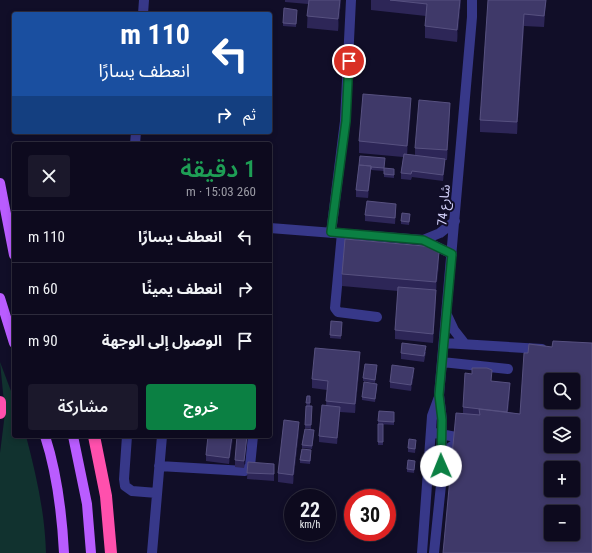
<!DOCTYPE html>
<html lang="ar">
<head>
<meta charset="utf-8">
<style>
  :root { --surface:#0d0a1e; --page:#1b182b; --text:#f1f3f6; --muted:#9a9aa4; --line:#2d2b3c; --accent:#0b8043 }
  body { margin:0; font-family:"Roboto Condensed","Noto Sans Arabic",sans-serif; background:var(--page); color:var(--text); direction:rtl; height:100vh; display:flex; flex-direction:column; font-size:15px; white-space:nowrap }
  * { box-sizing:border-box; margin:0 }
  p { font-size:13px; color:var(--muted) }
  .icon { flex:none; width:22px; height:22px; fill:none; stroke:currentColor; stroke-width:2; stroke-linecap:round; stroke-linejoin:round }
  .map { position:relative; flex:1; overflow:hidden; direction:ltr }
  .panel { position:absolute; left:12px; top:142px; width:260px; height:296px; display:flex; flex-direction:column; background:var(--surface); border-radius:4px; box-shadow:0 2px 6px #0003,0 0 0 1px var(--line); direction:rtl }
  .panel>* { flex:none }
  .banner { position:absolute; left:12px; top:12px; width:260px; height:122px; border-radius:4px; box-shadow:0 2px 6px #0003,0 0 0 1px var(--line); direction:rtl; background:#1a4fa0; color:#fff; overflow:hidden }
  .tools { position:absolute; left:544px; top:373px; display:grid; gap:8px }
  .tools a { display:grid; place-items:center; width:36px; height:36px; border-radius:4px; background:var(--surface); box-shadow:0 2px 6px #0003,0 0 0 1px var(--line); font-size:20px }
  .speed { position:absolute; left:284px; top:489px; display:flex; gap:8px; font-size:20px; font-weight:700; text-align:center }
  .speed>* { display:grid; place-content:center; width:52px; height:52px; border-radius:50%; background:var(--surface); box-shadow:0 2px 6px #0003,0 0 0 1px var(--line); line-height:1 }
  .speed small { font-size:10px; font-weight:400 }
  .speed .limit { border:6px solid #d22; background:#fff; color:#111 }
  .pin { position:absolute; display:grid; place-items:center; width:34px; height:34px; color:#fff; margin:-17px; border:2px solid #fff; border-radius:50%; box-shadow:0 1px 4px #0007 }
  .me { position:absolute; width:44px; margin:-22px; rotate:359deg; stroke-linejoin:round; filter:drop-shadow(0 0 3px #0008) }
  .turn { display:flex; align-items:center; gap:14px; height:84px; padding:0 16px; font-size:18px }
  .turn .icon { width:52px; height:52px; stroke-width:2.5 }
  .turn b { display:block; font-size:28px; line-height:34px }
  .then { display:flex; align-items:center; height:38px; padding:0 16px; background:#0003; gap:8px; font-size:15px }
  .round { display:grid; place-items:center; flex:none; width:42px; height:42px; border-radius:4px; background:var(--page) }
  .head { display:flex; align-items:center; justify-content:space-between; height:68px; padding:0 16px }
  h1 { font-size:24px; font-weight:600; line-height:30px; color:#1e9e55 }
  .button { display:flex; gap:8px; margin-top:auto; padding:8px 16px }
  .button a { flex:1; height:46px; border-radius:4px; background:var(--accent); color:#fff; font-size:16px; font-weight:600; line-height:46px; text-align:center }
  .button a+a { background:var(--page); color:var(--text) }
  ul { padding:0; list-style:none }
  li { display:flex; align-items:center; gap:12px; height:52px; padding:0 16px; border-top:1px solid var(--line) }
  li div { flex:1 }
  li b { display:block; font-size:15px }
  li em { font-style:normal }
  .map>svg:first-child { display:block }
  .green { fill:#11322f }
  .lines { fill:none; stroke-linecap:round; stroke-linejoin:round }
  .minor { stroke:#373889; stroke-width:10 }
  .major { stroke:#b95cff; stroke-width:10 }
  .highway { stroke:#ff50ad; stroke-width:12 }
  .wall { fill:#2d2657 }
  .shaded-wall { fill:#1a153c }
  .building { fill:#3f3969; stroke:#575180; fill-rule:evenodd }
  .route-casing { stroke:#07532c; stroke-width:10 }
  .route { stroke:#0b8043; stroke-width:7 }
  .labels { text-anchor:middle; stroke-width:4; stroke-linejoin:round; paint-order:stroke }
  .street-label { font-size:13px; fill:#d7d5ff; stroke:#110e28 }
</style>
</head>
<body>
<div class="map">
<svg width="592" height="553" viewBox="0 0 592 553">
  <rect width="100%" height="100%" fill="#110e28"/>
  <path class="green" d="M0,362L14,399V436H26C36,474 45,513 46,553H0V453L5,413Z"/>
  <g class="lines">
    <path class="minor" d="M143,14L144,0
      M135,144L136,132
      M270,228L423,240L452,254
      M331,233L345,121L351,0
      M342,233L335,308L338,312L377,317
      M423,240L440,233L455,221
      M447,315L454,330L465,344
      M444,343L542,349
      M442,362L508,369
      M435,433L456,437
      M127,436L124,479L125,486L132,491L157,493
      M442,462L446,451L452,446H455
      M159,466L245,471L250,466L253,436
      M152,553L162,436
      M422,553L432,416L439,397
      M434,553L441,485L442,420L439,395L472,17V0"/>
    <path class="major" d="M0,183L14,255
      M0,298L14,343
      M45,436C57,473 62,514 64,553
      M73,436L87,504L91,553"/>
    <path class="highway" d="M0,402V413
      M94,436L106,496L111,553"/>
  </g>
  <path class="wall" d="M285,0H341L338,31L307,28L308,4L285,2Z
    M371,0H461L457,42L425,38V26L426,16L371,10Z
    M488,0H546L544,27L524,26L517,134L480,132V120Z
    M297,13L296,27L283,26V23Z
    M411,110L407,154L415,155V148L450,112L447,160H445V165L443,181L412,177L411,180L401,179V173L403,157L359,153V141Z
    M360,156L384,168L394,169V178L384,177V171L371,170L368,198L356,197V190Z
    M396,210L395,224L365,221V215Z
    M410,217L409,225L401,224V221Z
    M439,264L436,290V300L433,343L395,339V330L398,291L342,286V274Z
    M331,321L342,322L341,339L330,338Z
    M426,352L424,362L401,359V353Z
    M528,353L592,553L463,414V407L492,381L510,392L508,412L520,414Z
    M360,362L355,413L340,412L337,444L319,442V436L326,406L327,390L312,388V379Z
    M377,368L375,383L363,381V378Z
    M414,374L411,391L390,388V382Z
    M377,387L375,402L362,400V397Z
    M307,396H310V406H312L311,429L305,428Z
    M379,411L394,412V425L378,424Z
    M378,424H383V445H378Z
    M299,431L293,484L278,482V473Z
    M314,433L312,449L302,448V445Z
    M233,436L229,464L206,461V455Z
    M247,436L244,468L235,467V460Z
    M416,443L415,453L408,452V448Z
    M311,454L310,464L300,463V460Z
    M248,462L274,470V481L247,479Z
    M415,464L414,473L407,472V469Z"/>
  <path class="shaded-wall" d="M340,0H341L338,31V19Z
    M460,0H461L457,42V30Z
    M524,14V26L517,134V122Z
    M411,98V110L407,157V146Z
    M450,103V112L447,160V150Z
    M445,159V165L443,181V175Z
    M371,166V172L368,198V191Z
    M439,252V264L436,294V282Z
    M436,290V300L433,343V334Z
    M360,352V362L355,413V404Z
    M414,368V374L411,391V385Z
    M510,383V392L507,421V412Z
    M340,407V413L337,444V438Z
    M299,422V431L293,484V475Z
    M232,436L233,439L229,464V458Z
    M247,436V439L244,468V461Z"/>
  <path class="building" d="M309,0H340L338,19L307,16Z
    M390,0H460L457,30L425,26L427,4Z
    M488,0H546L544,16L524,14L517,122L480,120Z
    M284,8L297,10L296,24L283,23Z
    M363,94L411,98L407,146L359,141Z
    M419,100L450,103L447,150L415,148Z
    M404,154L445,159L443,175L412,171L411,174L401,173Z
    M360,156L385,158L384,168L371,167V169V166L359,165Z
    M359,165L371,166L368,191L356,190Z
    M384,168L394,169V175L384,174Z
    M367,201L396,204L395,218L365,215Z
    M402,213L410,214L409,222L401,221Z
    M345,239L435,247L439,252L436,282L342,274Z
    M398,287L436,290L433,334L395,330Z
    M331,321L342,322L341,336L330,335Z
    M553,341L592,343V553H443L456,413L480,415L479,409L520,414L524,353H528L529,344L552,347ZM551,380H573V402H551ZM551,424H573V446H551ZM551,468H573V490H551ZM551,512H573V534H551Z
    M402,343L426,346L424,356L401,353Z
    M315,348L360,352L355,404L326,401L328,381L312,379Z
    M365,364L377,365L375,380L363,378Z
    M392,365L414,368L411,385L390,382Z
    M472,368H487L492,370L491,381L510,383L507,412L463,407L465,373L472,374Z
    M364,382L377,384L375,399L362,397Z
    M307,396H310V403H306Z
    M322,405L340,407L337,438L319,436Z
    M306,406H312L311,425H305Z
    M379,411L394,412V422L378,421Z
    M284,420L299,422L293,475L278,473Z
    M378,424H383V442H378Z
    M305,429L314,430L312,446L302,445Z
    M208,436H232L229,458L206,455Z
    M237,436H247L244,461L235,460Z
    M409,439L416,440L415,449L408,448Z
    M302,449L311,450L310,461L300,460Z
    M408,460L415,461L414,470L407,469Z
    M248,462L274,464V474L247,473Z"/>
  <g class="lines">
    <defs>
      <path id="route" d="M349,61L346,121L331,232L423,240L452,254L439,395L442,420L441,466"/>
    </defs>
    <use href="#route" class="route-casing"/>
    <use href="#route" class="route"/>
  </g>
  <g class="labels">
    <g class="street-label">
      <text transform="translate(443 205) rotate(-85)" y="5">شارع 74</text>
    </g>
  </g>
</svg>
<div class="tools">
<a><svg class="icon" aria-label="search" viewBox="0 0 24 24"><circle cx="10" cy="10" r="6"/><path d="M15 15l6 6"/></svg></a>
<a><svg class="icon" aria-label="layers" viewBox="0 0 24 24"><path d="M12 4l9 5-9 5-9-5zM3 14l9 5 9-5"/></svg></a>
<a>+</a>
<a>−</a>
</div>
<div class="speed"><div>22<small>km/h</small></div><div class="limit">30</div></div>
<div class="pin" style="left:349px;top:61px;background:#d93025"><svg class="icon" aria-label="arrive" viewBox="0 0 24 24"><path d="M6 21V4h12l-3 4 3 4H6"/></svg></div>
<svg class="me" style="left:441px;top:466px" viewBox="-20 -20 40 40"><circle r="19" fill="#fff"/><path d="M0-13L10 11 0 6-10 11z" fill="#0b8043"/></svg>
<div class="banner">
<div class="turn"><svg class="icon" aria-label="left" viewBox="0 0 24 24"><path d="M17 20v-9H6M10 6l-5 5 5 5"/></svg><div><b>110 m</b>انعطف يسارًا</div></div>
<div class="then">ثم<svg class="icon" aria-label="right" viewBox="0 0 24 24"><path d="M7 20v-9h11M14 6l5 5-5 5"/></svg></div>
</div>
<section class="panel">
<div class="head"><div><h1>1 دقيقة</h1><p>260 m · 15:03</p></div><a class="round"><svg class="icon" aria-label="close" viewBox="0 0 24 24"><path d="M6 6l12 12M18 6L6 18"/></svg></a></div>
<ul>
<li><svg class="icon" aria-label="left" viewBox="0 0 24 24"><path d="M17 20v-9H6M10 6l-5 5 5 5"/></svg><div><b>انعطف يسارًا</b></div><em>110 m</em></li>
<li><svg class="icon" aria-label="right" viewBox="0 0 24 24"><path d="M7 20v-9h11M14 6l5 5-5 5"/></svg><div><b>انعطف يمينًا</b></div><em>60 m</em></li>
<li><svg class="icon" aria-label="arrive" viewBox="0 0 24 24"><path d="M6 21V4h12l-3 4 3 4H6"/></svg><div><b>الوصول إلى الوجهة</b></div><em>90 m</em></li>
</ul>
<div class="button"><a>خروج</a><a>مشاركة</a></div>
</section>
</div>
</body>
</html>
